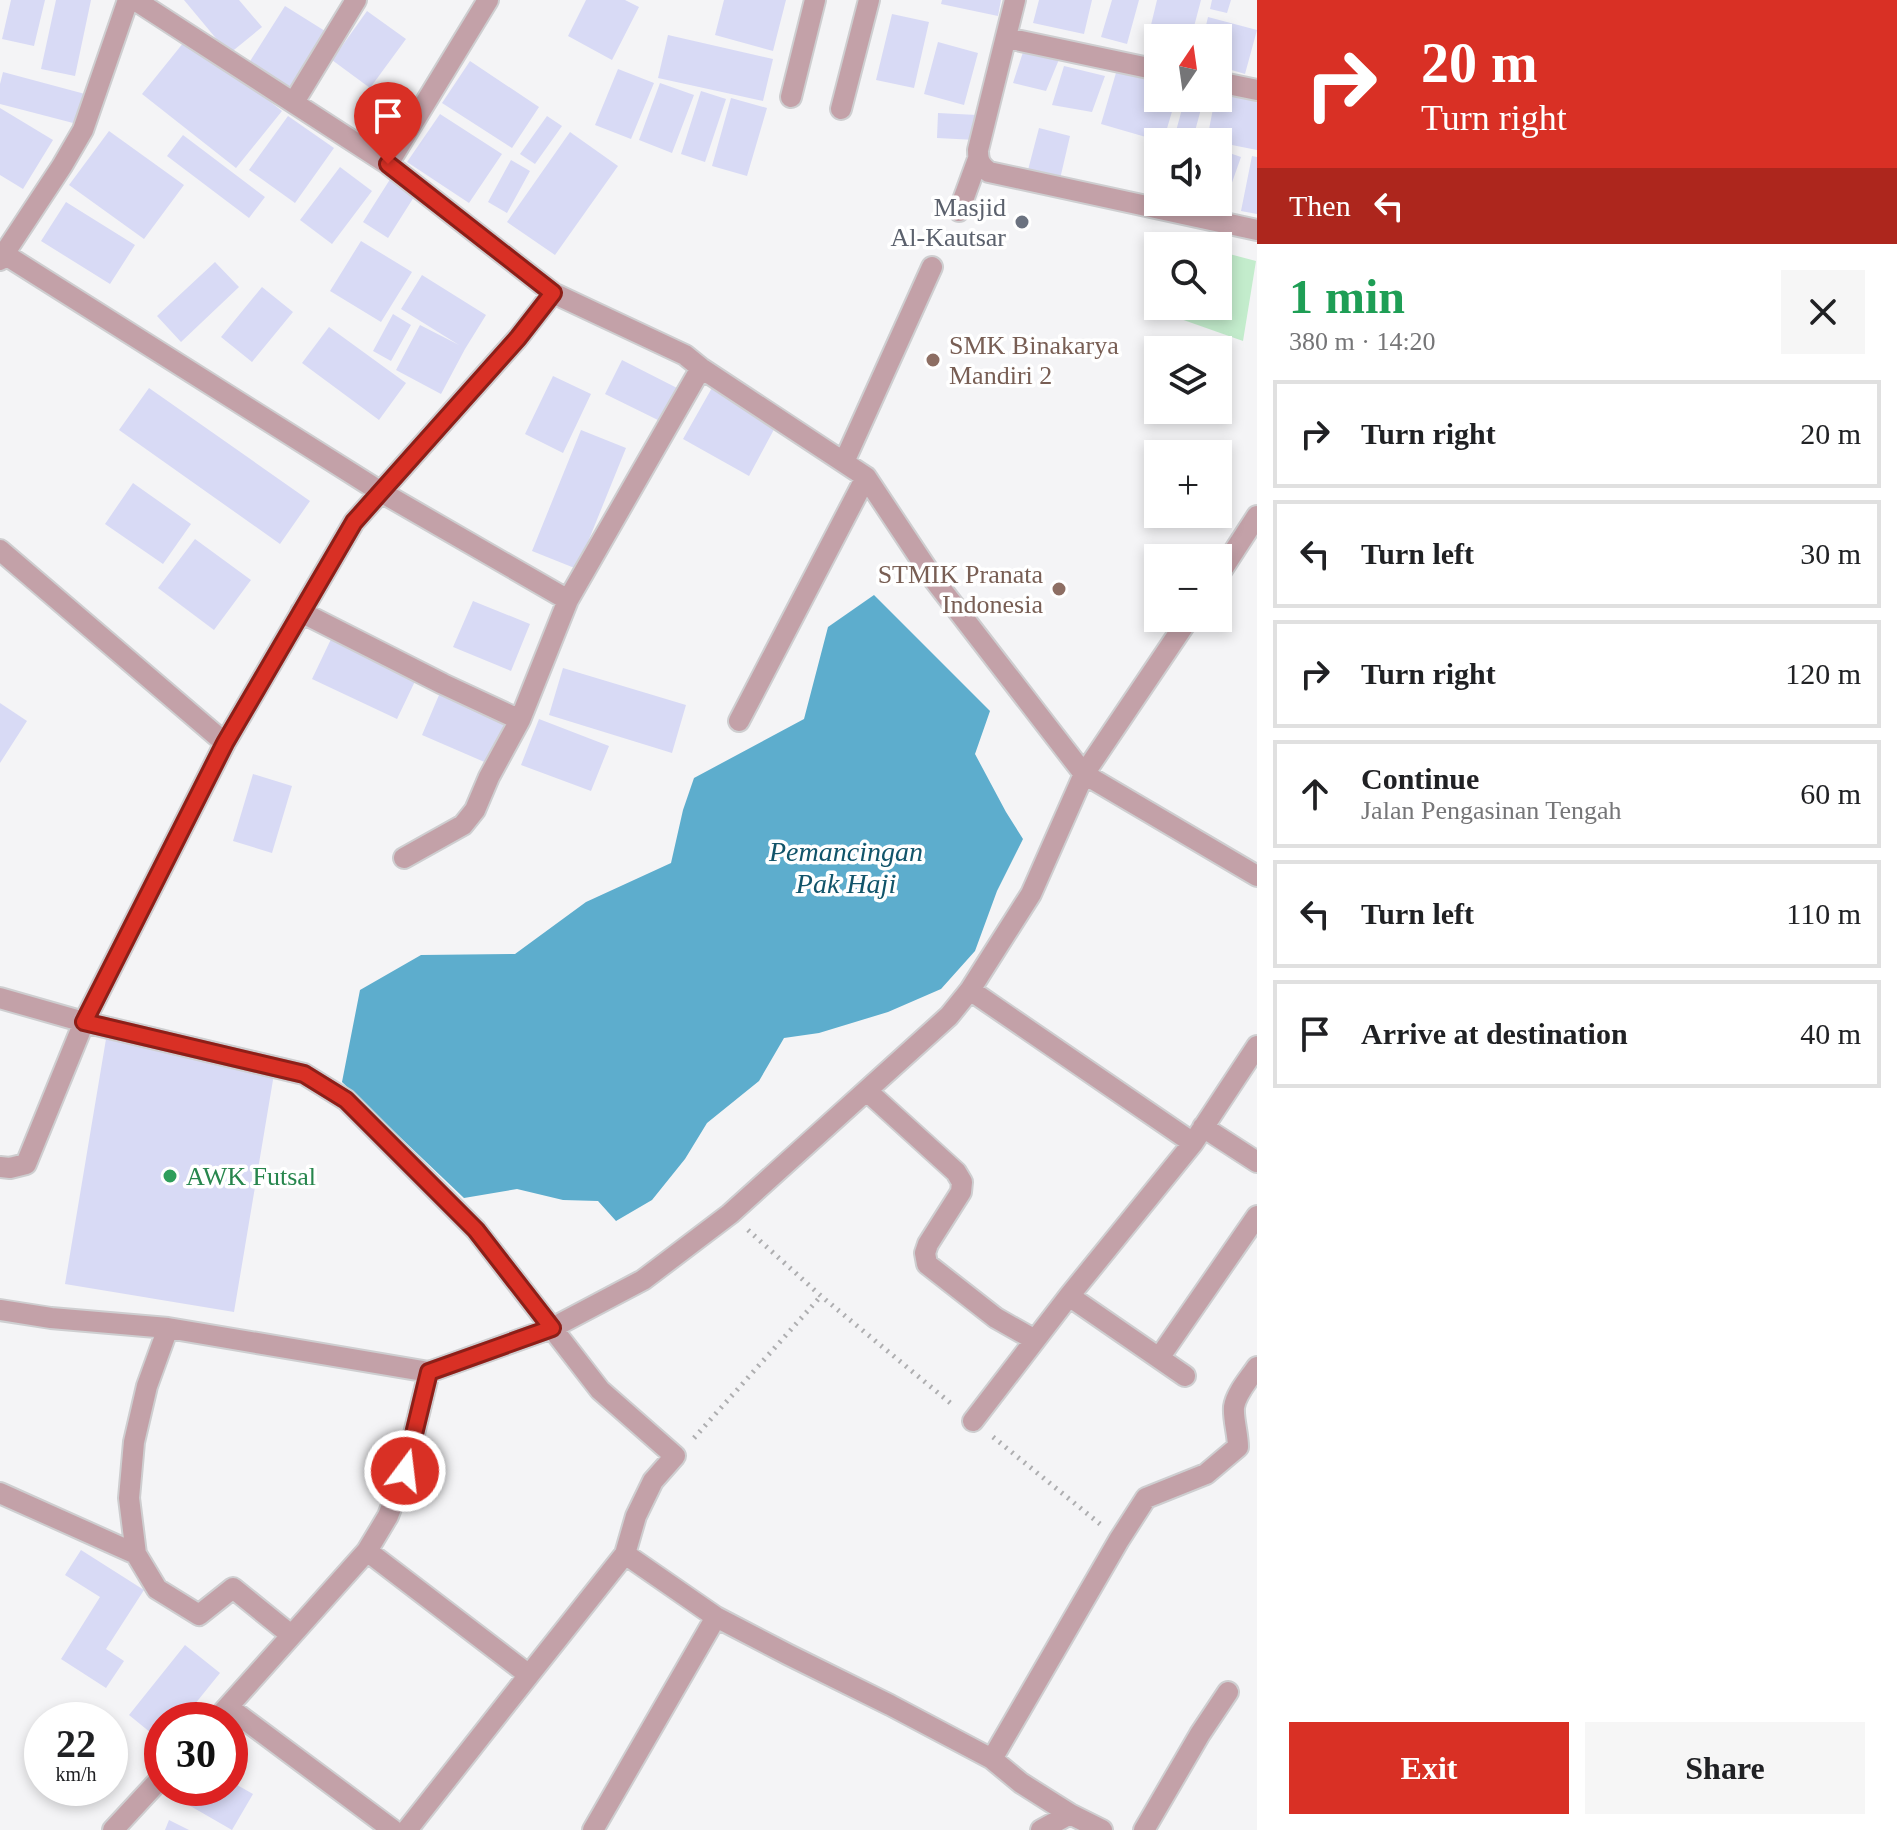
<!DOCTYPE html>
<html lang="en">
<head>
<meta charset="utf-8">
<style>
  :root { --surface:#fff; --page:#f6f6f6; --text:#202124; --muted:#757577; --line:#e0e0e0; --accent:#d93025 }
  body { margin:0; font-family:Georgia,serif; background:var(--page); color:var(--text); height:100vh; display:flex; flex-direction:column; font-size:30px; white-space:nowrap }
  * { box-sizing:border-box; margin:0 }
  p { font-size:26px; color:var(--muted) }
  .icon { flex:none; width:44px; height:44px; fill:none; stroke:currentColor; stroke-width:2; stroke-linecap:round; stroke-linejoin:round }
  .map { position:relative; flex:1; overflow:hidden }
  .drawer { display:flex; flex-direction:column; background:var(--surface); width:640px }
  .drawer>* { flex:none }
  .hud { background:#d93025; color:#fff; overflow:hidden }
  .needle { width:52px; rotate:13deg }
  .buttons { position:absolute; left:1144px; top:24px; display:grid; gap:16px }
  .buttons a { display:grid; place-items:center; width:88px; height:88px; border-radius:0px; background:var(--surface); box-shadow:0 4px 12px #0003; font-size:40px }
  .speed { position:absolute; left:24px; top:1702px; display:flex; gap:16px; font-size:40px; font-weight:700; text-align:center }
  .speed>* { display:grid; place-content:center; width:104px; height:104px; border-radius:50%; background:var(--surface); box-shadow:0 4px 12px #0003; line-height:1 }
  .speed small { font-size:20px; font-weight:400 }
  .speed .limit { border:12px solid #d22; background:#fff; color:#111 }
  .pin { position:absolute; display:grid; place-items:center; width:68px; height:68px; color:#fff; margin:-82px -34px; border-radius:50% 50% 50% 0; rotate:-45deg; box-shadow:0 0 8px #0007 }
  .pin .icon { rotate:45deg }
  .me { position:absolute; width:88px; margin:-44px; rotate:15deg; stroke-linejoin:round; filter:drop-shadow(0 0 6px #0008) }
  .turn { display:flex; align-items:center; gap:28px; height:168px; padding:0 32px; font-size:36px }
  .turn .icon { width:104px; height:104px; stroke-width:2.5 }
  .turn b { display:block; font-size:56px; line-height:68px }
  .then { display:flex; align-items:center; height:76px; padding:0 32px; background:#0003; gap:16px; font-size:30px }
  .round { display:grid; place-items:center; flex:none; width:84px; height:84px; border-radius:0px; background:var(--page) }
  .summary { display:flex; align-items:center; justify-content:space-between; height:136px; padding:0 32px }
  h1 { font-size:48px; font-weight:700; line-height:60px; color:#1e9e55 }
  .primary-button { display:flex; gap:16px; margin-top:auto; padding:16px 32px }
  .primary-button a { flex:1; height:92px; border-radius:0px; background:var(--accent); color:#fff; font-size:32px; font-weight:700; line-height:92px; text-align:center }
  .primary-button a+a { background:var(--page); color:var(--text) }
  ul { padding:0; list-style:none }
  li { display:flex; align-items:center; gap:24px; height:108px; margin:0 16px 12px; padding:0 16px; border:4px solid var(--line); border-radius:0px }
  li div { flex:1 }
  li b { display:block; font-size:30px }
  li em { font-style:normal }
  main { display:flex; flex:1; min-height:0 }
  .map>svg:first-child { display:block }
  .green { fill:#c3eccc }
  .water { fill:#5dadcd }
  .building { fill:#d8daf5 }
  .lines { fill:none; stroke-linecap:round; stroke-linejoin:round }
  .minor-casing { stroke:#ceced0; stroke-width:24 }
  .path { stroke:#aeaeb0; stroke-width:5; stroke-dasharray:2 6; stroke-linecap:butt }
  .minor { stroke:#c3a1a8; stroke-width:20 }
  .route-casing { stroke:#8d1f18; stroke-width:20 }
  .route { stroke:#d93025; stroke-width:14 }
  .worship-dot { fill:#6b7280; stroke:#fff; stroke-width:3 }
  .education-dot { fill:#8d6e63; stroke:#fff; stroke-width:3 }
  .leisure-dot { fill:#2e9e5b; stroke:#fff; stroke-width:3 }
  .labels { text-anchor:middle; stroke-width:7; stroke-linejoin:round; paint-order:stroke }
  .worship-label { font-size:26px; fill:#5b616d; stroke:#fff; text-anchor:end }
  .education-label { font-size:26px; fill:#785e54; stroke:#fff; text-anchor:start }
  .leisure-label { font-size:26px; fill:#27864d; stroke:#fff; text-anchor:start }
  .water-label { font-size:28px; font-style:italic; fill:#11546a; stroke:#fff }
</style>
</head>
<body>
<main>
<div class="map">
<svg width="1257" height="1830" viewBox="0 0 1257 1830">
  <rect width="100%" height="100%" fill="#f4f4f6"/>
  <path class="green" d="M1218,251L1256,261L1243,341L1175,317L1178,306H1218Z"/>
  <path class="water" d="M874,595L990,711L975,754L1006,812L1023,839L997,891L975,951L941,989L888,1012L819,1033L784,1038L759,1081L707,1123L685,1159L652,1200L616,1221L598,1201L563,1200L517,1189L464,1198L342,1082L360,990L421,955L515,954L586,902L671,863L683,810L694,778L804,719L828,627Z"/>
  <path class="building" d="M11,0H45L34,46L2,39Z
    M56,0H91L75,76L41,69Z
    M184,0H239L262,27L229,54Z
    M586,0H625L639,7L612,60L568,36Z
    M724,0H786L773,51L715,35Z
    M942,0H1001L998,16L941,4Z
    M1039,0H1092L1084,34L1033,23Z
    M1112,0H1139L1127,44L1101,37Z
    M1157,0H1201L1191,38H1158V54L1145,50Z
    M1212,0H1231L1227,13L1210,9Z
    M285,6L333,36L294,96L247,66Z
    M367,11L406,39L370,88L332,60Z
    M892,14L929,22L914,88L876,80Z
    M1208,17L1257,30L1245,74L1218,66V38H1203Z
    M668,35L773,59L763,101L658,78Z
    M188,37L282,111L236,168L142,94Z
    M938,42L978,53L964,105L924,94Z
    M1025,46L1060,57L1046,91L1013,83Z
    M470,61L539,107L512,148L442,103Z
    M1064,66L1105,76L1092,112L1052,105Z
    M1118,66L1158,78V98H1176L1163,142L1101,124Z
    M618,69L654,83L631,139L595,125Z
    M3,72L85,94L77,124L0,104V84Z
    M660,83L694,95L672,153L639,140Z
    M701,91L726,99L705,162L681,154Z
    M1218,91L1257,99V150L1207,140L1215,98H1218Z
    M731,98L767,108L747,176L712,166Z
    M1185,98H1204L1192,142H1173Z
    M0,108L53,140L23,189L0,175Z
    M938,113L977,115L976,140L937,138Z
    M440,114L502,154L469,203L407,162Z
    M288,116L334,148L295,203L249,170Z
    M547,116L562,126L535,164L520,154Z
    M1039,128L1070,136L1060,179L1028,170Z
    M109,131L184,185L144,239L69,185Z
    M570,132L618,166L555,255L507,222Z
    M183,135L265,197L249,218L167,156Z
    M1218,149L1241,157L1223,208L1209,202H1218Z
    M1252,156L1257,157V214L1241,211Z
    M511,160L530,171L507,213L488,202Z
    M340,167L372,191L332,244L300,220Z
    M394,173L419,189L388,238L363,222Z
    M66,202L135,245L110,284L41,241Z
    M361,241L412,272L381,322L330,291Z
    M215,262L239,287L181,342L157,316Z
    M422,275L486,315L465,349L441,394L396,370L420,325L459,345L401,309Z
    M262,287L293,312L252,362L221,337Z
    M393,314L411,325L391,361L373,351Z
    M329,327L406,383L379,420L302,363Z
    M622,360L679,389L662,422L605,394Z
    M553,376L591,394L563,453L525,434Z
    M713,386L778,422L749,476L683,439Z
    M149,388L310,501L280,544L119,430Z
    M581,430L626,448L577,569L532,551Z
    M133,483L191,524L163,564L105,524Z
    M195,539L251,580L214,630L158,588Z
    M473,601L530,624L511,671L453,647Z
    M333,635L418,675L397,719L312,679Z
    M563,668L686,705L672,753L549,715Z
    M442,688L509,717L489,764L422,735Z
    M0,703L27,721L0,763Z
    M539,719L609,746L591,791L521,765Z
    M253,774L292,786L272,853L233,841Z
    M106,1039L275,1068L234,1312L65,1284Z
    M81,1550L144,1590L106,1649L124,1661L106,1688L61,1659L100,1597L65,1575Z
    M185,1645L220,1673L182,1720H162V1742L129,1715Z
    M230,1781L253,1794L232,1830L166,1792L169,1788H230Z
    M169,1820L189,1830H165Z"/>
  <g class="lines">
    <defs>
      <path id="minor" d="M135,0L388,164
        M488,0L388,164L553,293L685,355L701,368L866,477L935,581L1084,774L1257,876
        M1015,0L978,150C978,161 980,165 989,172L1257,230
        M1007,38L1158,70
        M1218,82L1257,90
        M791,97L815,0
        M294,102L356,0
        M841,109L869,0
        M959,211L978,159
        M4,254L381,492L568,600
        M0,260L62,166L83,130L128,0
        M844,462L932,267
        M0,550L225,743
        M1218,576L1257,516
        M301,612L443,684L520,720L568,600L701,368
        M739,721L866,477
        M404,858L463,825L475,810L489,777L520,720
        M970,990L1193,1143
        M0,998L84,1022L304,1074L346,1100L476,1230L600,1390L675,1456L653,1481L636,1516L625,1554L529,1675L367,1551
        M867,1091L956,1172L962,1182L961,1192L928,1244L925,1253L927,1264L996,1318L1035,1340
        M1203,1127L1257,1162
        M0,1167L10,1168L26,1164L84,1022L225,743L354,522L518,338L553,293
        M1069,1296L1185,1376
        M0,1310L51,1318L168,1328L429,1372L552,1328L643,1280L730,1214L949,1016L970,990L1031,894L1084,774L1189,618
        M168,1328L147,1386L134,1442L129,1498L136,1554L157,1589L199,1615L233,1588L291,1635
        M1159,1358L1257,1216
        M973,1421L1069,1296L1193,1143L1257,1046
        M0,1493L136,1554
        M625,1554L716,1617L789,1655L890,1705L992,1759L1021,1783L1070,1814L1102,1830
        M228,1707L393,1830
        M216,1720L367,1551L388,1516L405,1471L429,1372
        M992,1759L1119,1540L1146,1498L1206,1474L1238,1447C1238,1434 1233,1419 1234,1407C1236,1393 1249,1379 1257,1367
        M113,1830L162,1777
        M407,1830L529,1675
        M593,1830L716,1617
        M1041,1830L1070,1814
        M1144,1830L1200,1734L1228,1692"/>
    </defs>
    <use href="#minor" class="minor-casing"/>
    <path class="path" d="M748,1230L821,1296L954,1406
      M993,1437L1100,1524
      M694,1438L821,1296"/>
    <use href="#minor" class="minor"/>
  </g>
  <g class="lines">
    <defs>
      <path id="route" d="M388,164L553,293L518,338L354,522L225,743L84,1022L304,1074L346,1100L476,1230L552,1328L429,1372L405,1471"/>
    </defs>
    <use href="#route" class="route-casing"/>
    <use href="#route" class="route"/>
  </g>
  <circle class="worship-dot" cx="1022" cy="222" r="8"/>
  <g class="education-dot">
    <circle cx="933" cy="360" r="8"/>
    <circle cx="1059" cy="589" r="8"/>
  </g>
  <circle class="leisure-dot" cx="170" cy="1176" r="8"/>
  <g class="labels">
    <g class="worship-label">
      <text x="1006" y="216">Masjid<tspan x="1006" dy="30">Al-Kautsar</tspan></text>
    </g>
    <g class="education-label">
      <text x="949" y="354">SMK Binakarya<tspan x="949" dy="30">Mandiri 2</tspan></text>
      <text x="1043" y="583" text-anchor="end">STMIK Pranata<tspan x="1043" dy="30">Indonesia</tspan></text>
    </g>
    <g class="leisure-label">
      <text x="186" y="1185">AWK Futsal</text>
    </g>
    <g class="water-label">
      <text x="846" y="861">Pemancingan<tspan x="846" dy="32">Pak Haji</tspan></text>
    </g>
  </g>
</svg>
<div class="buttons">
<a><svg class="needle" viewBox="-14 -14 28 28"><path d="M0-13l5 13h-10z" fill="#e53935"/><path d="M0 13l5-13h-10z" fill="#757577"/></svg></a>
<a><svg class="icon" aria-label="sound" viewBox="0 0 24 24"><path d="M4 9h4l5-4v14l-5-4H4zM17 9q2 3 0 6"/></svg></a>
<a><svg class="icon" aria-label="search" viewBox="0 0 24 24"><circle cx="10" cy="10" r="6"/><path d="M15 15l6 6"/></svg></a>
<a><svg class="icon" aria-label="layers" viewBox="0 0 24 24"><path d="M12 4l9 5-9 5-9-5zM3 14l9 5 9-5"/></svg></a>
<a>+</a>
<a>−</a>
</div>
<div class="speed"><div>22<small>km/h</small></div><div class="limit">30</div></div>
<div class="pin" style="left:388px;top:164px;background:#d93025"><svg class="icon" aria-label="arrive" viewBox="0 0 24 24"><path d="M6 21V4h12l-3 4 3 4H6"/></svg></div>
<svg class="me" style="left:405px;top:1471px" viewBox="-20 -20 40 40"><circle r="17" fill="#d93025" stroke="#fff" stroke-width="3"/><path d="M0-11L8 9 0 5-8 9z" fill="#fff"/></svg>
</div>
<section class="drawer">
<div class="hud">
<div class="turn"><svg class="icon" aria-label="right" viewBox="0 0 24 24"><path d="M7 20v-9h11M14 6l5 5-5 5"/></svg><div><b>20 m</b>Turn right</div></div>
<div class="then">Then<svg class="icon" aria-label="left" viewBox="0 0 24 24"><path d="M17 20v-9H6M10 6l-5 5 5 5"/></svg></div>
</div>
<div class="summary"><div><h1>1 min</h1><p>380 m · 14:20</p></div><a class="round"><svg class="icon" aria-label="close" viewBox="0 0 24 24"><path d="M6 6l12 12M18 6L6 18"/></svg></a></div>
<ul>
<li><svg class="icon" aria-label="right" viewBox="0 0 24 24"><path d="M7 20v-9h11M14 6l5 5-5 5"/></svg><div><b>Turn right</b></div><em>20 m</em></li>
<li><svg class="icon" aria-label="left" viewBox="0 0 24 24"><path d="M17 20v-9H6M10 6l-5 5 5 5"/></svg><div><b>Turn left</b></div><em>30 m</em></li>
<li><svg class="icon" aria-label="right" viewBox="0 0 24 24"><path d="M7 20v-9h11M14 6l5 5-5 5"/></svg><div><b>Turn right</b></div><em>120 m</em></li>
<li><svg class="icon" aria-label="ahead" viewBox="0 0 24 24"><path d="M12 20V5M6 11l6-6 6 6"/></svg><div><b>Continue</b><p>Jalan Pengasinan Tengah</p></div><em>60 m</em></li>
<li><svg class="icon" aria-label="left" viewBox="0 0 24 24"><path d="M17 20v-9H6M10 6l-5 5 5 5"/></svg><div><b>Turn left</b></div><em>110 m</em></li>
<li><svg class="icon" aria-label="arrive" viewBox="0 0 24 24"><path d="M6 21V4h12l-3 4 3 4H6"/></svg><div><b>Arrive at destination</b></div><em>40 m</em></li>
</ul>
<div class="primary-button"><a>Exit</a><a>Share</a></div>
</section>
</main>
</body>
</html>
